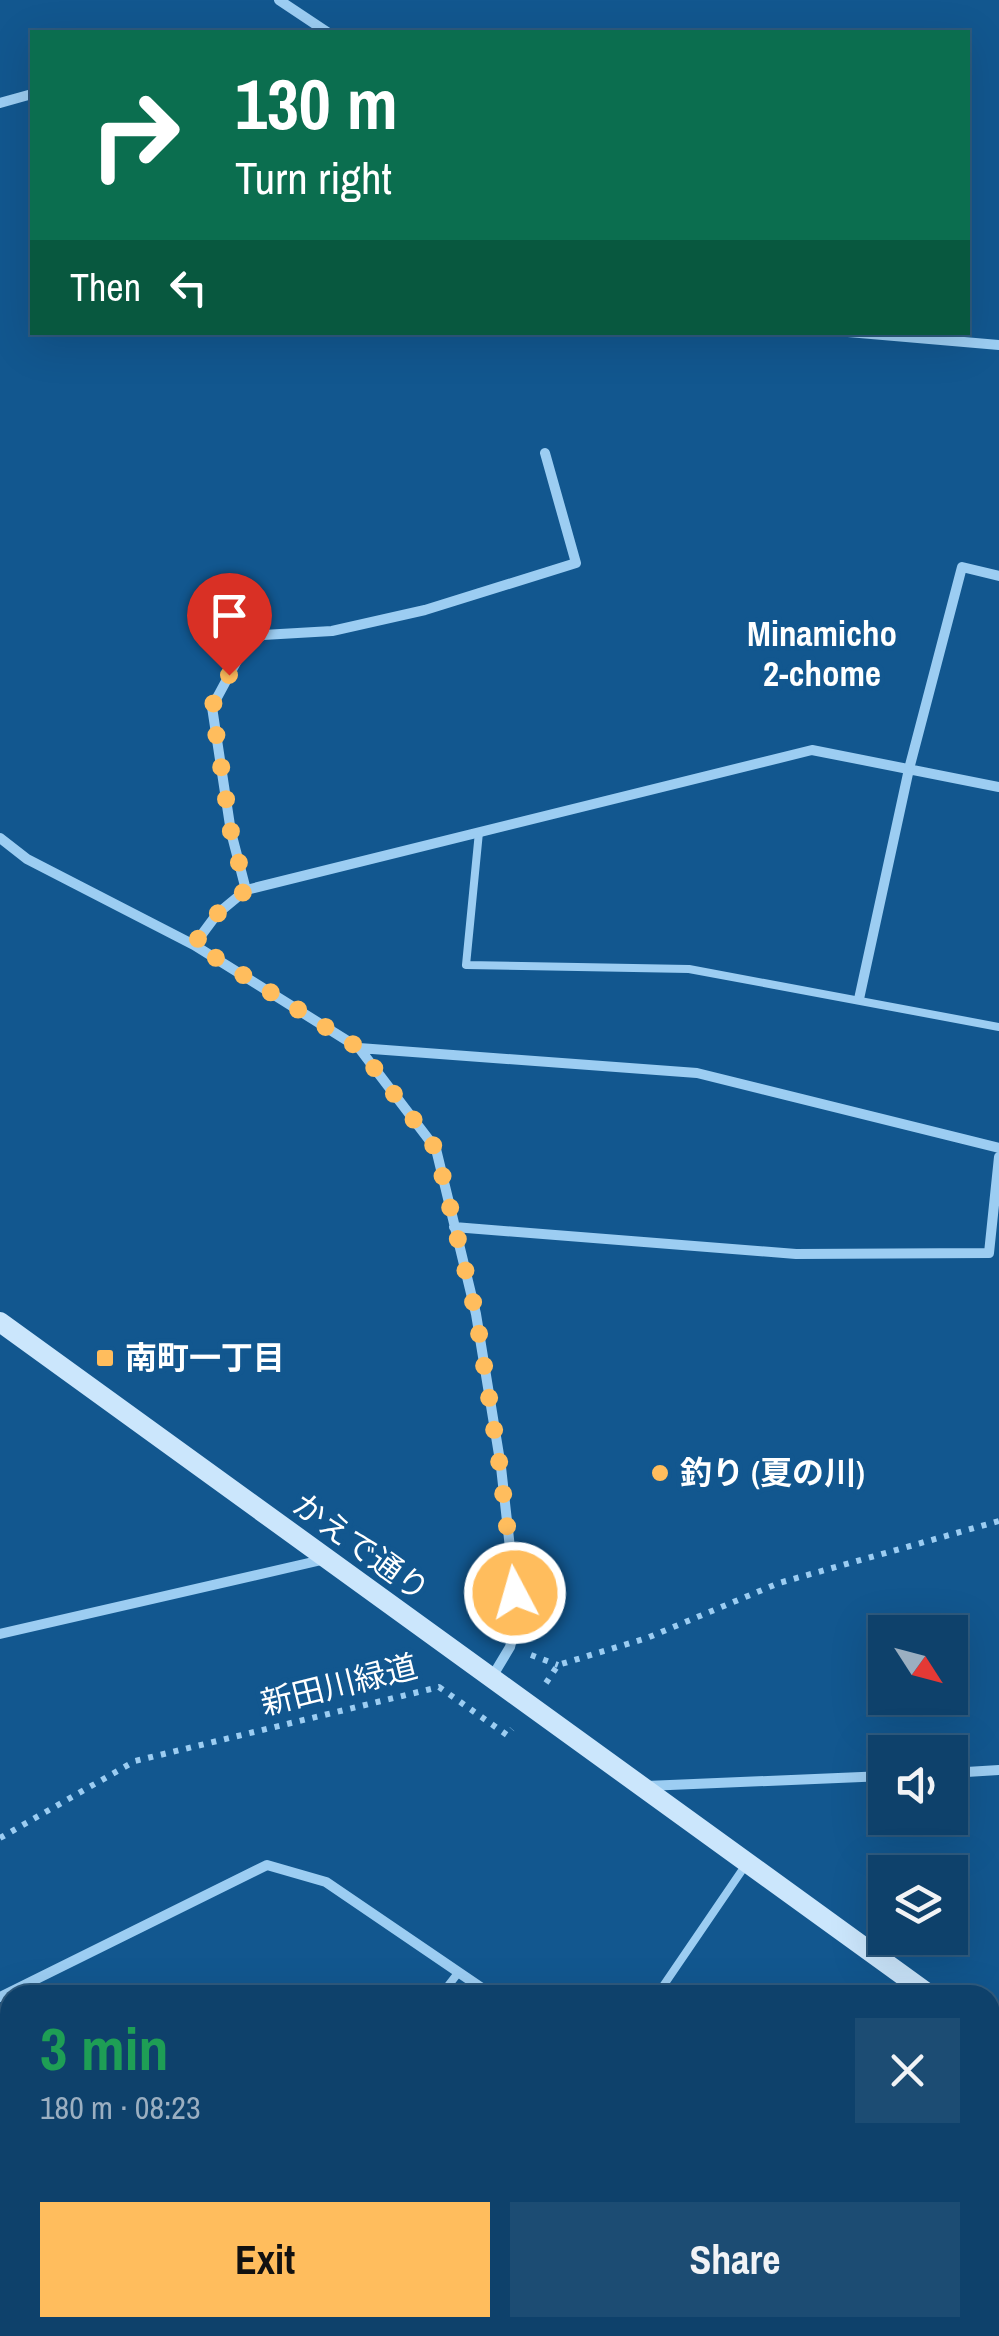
<!DOCTYPE html>
<html lang="en">
<head>
<meta charset="utf-8">
<style>
  :root { --surface:#0e416b; --page:#1c4c73; --text:#f1f3f6; --muted:#9bafc1; --line:#2e5a7e; --accent:#ffbd5d }
  body { margin:0; font-family:"Archivo Narrow","Noto Sans JP",sans-serif; background:var(--page); color:var(--text); height:100vh; display:flex; flex-direction:column; font-size:38px; white-space:nowrap }
  * { box-sizing:border-box; margin:0 }
  p { font-size:32px; color:var(--muted) }
  .icon { flex:none; width:55px; height:55px; fill:none; stroke:currentColor; stroke-width:2; stroke-linecap:round; stroke-linejoin:round }
  .map { position:relative; flex:1; overflow:hidden }
  .details { position:absolute; left:0px; top:1985px; width:1000px; height:352px; display:flex; flex-direction:column; background:var(--surface); border-radius:30px 30px 0 0; box-shadow:0 10px 40px #0002,0 0 0 2px var(--line) }
  .details>* { flex:none }
  .top-card { position:absolute; left:30px; top:30px; width:940px; height:305px; border-radius:0px; box-shadow:0 10px 40px #0002,0 0 0 2px var(--line); background:#0b6e4f; color:#fff; overflow:hidden }
  .needle { width:65px; rotate:126deg }
  .controls { position:absolute; left:868px; top:1615px; display:grid; gap:20px }
  .controls a { display:grid; place-items:center; width:100px; height:100px; border-radius:0px; background:var(--surface); box-shadow:0 10px 40px #0002,0 0 0 2px var(--line); font-size:50px }
  .pin { position:absolute; display:grid; place-items:center; width:85px; height:85px; color:#fff; margin:-102px -42px; border-radius:50% 50% 50% 0; rotate:-45deg; box-shadow:0 0 10px #0007 }
  .pin .icon { rotate:45deg }
  .me { position:absolute; width:110px; margin:-55px; rotate:354deg; stroke-linejoin:round; filter:drop-shadow(0 0 8px #0008) }
  .turn { display:flex; align-items:center; gap:35px; height:210px; padding:0 40px; font-size:45px }
  .turn .icon { width:130px; height:130px; stroke-width:2.5 }
  .turn b { display:block; font-size:70px; line-height:85px }
  .then { display:flex; align-items:center; height:95px; padding:0 40px; background:#0003; gap:20px; font-size:38px }
  .round { display:grid; place-items:center; flex:none; width:105px; height:105px; border-radius:0px; background:var(--page) }
  .summary { display:flex; align-items:center; justify-content:space-between; height:170px; padding:0 40px }
  h1 { font-size:60px; font-weight:800; line-height:75px; color:#1e9e55 }
  .action { display:flex; gap:20px; margin-top:auto; padding:20px 40px }
  .action a { flex:1; height:115px; border-radius:0px; background:var(--accent); color:#111; font-size:40px; font-weight:800; line-height:115px; text-align:center }
  .action a+a { background:var(--page); color:var(--text) }
  .map>svg:first-child { display:block }
  .lines { fill:none; stroke-linecap:round; stroke-linejoin:round }
  .path { stroke:#9ccdf2; stroke-width:6; stroke-dasharray:5 8; stroke-linecap:butt }
  .lane { stroke:#9ccdf2; stroke-width:8 }
  .street { stroke:#9ccdf2; stroke-width:10 }
  .secondary { stroke:#cbe6fc; stroke-width:20 }
  .route { stroke:#ffbd5d; stroke-width:18; stroke-dasharray:0 32.4 }
  .poi-dot { fill:#ffbd5d; stroke:#12578f; stroke-width:4 }
  .labels { text-anchor:middle; stroke-width:10; stroke-linejoin:round; paint-order:stroke }
  .poi-label { font-size:32px; font-weight:bold; fill:#fff; stroke:#12578f; text-anchor:start }
  .street-label { font-size:32px; fill:#fff; stroke:#12578f }
  .neighbourhood-label { font-size:35px; font-weight:bold; fill:#fff; stroke:#12578f }
</style>
</head>
<body>
<div class="map">
<svg width="999" height="2336" viewBox="0 0 999 2336">
  <rect width="100%" height="100%" fill="#12578f"/>
  <g class="lines">
    <path class="path" d="M531,1655L558,1665
      M546,1683L558,1665L647,1638L779,1583L999,1521
      M0,1838L135,1761L439,1687L507,1735L512,1729"/>
    <path class="lane" d="M479,832L466,965L689,969L999,1027
      M441,1995L458,1973
      M657,1995L747,1863
      M0,2166L10,2185
      M770,2328L789,2336"/>
    <path class="street" d="M279,0L327,32
      M0,103L32,94
      M848,332L999,345
      M0,838L27,859L194,945L359,1048L436,1149L476,1314L501,1467L515,1593L514,1631L510,1647L492,1677
      M246,890L231,832L212,707L246,644L263,635L332,631L425,610L576,563L545,453
      M194,945L217,914L246,890L812,750L999,787
      M859,999L909,769L962,567L999,576
      M359,1048L697,1073L999,1148
      M454,1227L796,1254L989,1253L999,1157
      M0,1634L326,1559
      M950,1773L999,1770
      M646,1786L885,1776
      M901,1995L910,1982
      M0,1997L267,1865L326,1882L492,1995
      M0,2310L10,2313
      M57,2328L71,2332L142,2336
      M393,2336L462,2334"/>
    <path class="secondary" d="M0,1322L930,1995
      M990,2035L999,2041"/>
  </g>
  <g class="lines">
    <path class="route" d="M229,675L212,706L231,832L246,890L217,914L194,944L359,1048L436,1149L476,1314L500,1467L515,1593"/>
  </g>
  <g class="poi-dot">
    <rect x="95" y="1348" width="20" height="20" rx="5"/>
    <circle cx="660" cy="1473" r="10"/>
  </g>
  <g class="labels">
    <g class="poi-label">
      <text x="125" y="1369">南町一丁目</text>
      <text x="680" y="1484">釣り (夏の川)</text>
    </g>
    <g class="street-label">
      <text transform="translate(361 1547) rotate(36)" y="11">かえで通り</text>
      <text transform="translate(339 1685) rotate(-14)" y="11">新田川緑道</text>
    </g>
    <g class="neighbourhood-label">
      <text x="822" y="646">Minamicho<tspan x="822" dy="40">2-chome</tspan></text>
    </g>
  </g>
</svg>
<div class="controls">
<a><svg class="needle" viewBox="-14 -14 28 28"><path d="M0-13l5 13h-10z" fill="#e53935"/><path d="M0 13l5-13h-10z" fill="#9bafc1"/></svg></a>
<a><svg class="icon" aria-label="sound" viewBox="0 0 24 24"><path d="M4 9h4l5-4v14l-5-4H4zM17 9q2 3 0 6"/></svg></a>
<a><svg class="icon" aria-label="layers" viewBox="0 0 24 24"><path d="M12 4l9 5-9 5-9-5zM3 14l9 5 9-5"/></svg></a>
</div>
<div class="pin" style="left:229px;top:675px;background:#d93025"><svg class="icon" aria-label="arrive" viewBox="0 0 24 24"><path d="M6 21V4h12l-3 4 3 4H6"/></svg></div>
<svg class="me" style="left:515px;top:1593px" viewBox="-20 -20 40 40"><circle r="17" fill="#ffbd5d" stroke="#fff" stroke-width="3"/><path d="M0-11L8 9 0 5-8 9z" fill="#fff"/></svg>
<div class="top-card">
<div class="turn"><svg class="icon" aria-label="right" viewBox="0 0 24 24"><path d="M7 20v-9h11M14 6l5 5-5 5"/></svg><div><b>130 m</b>Turn right</div></div>
<div class="then">Then<svg class="icon" aria-label="left" viewBox="0 0 24 24"><path d="M17 20v-9H6M10 6l-5 5 5 5"/></svg></div>
</div>
<section class="details">
<div class="summary"><div><h1>3 min</h1><p>180 m · 08:23</p></div><a class="round"><svg class="icon" aria-label="close" viewBox="0 0 24 24"><path d="M6 6l12 12M18 6L6 18"/></svg></a></div>
<div class="action"><a>Exit</a><a>Share</a></div>
</section>
</div>
</body>
</html>
